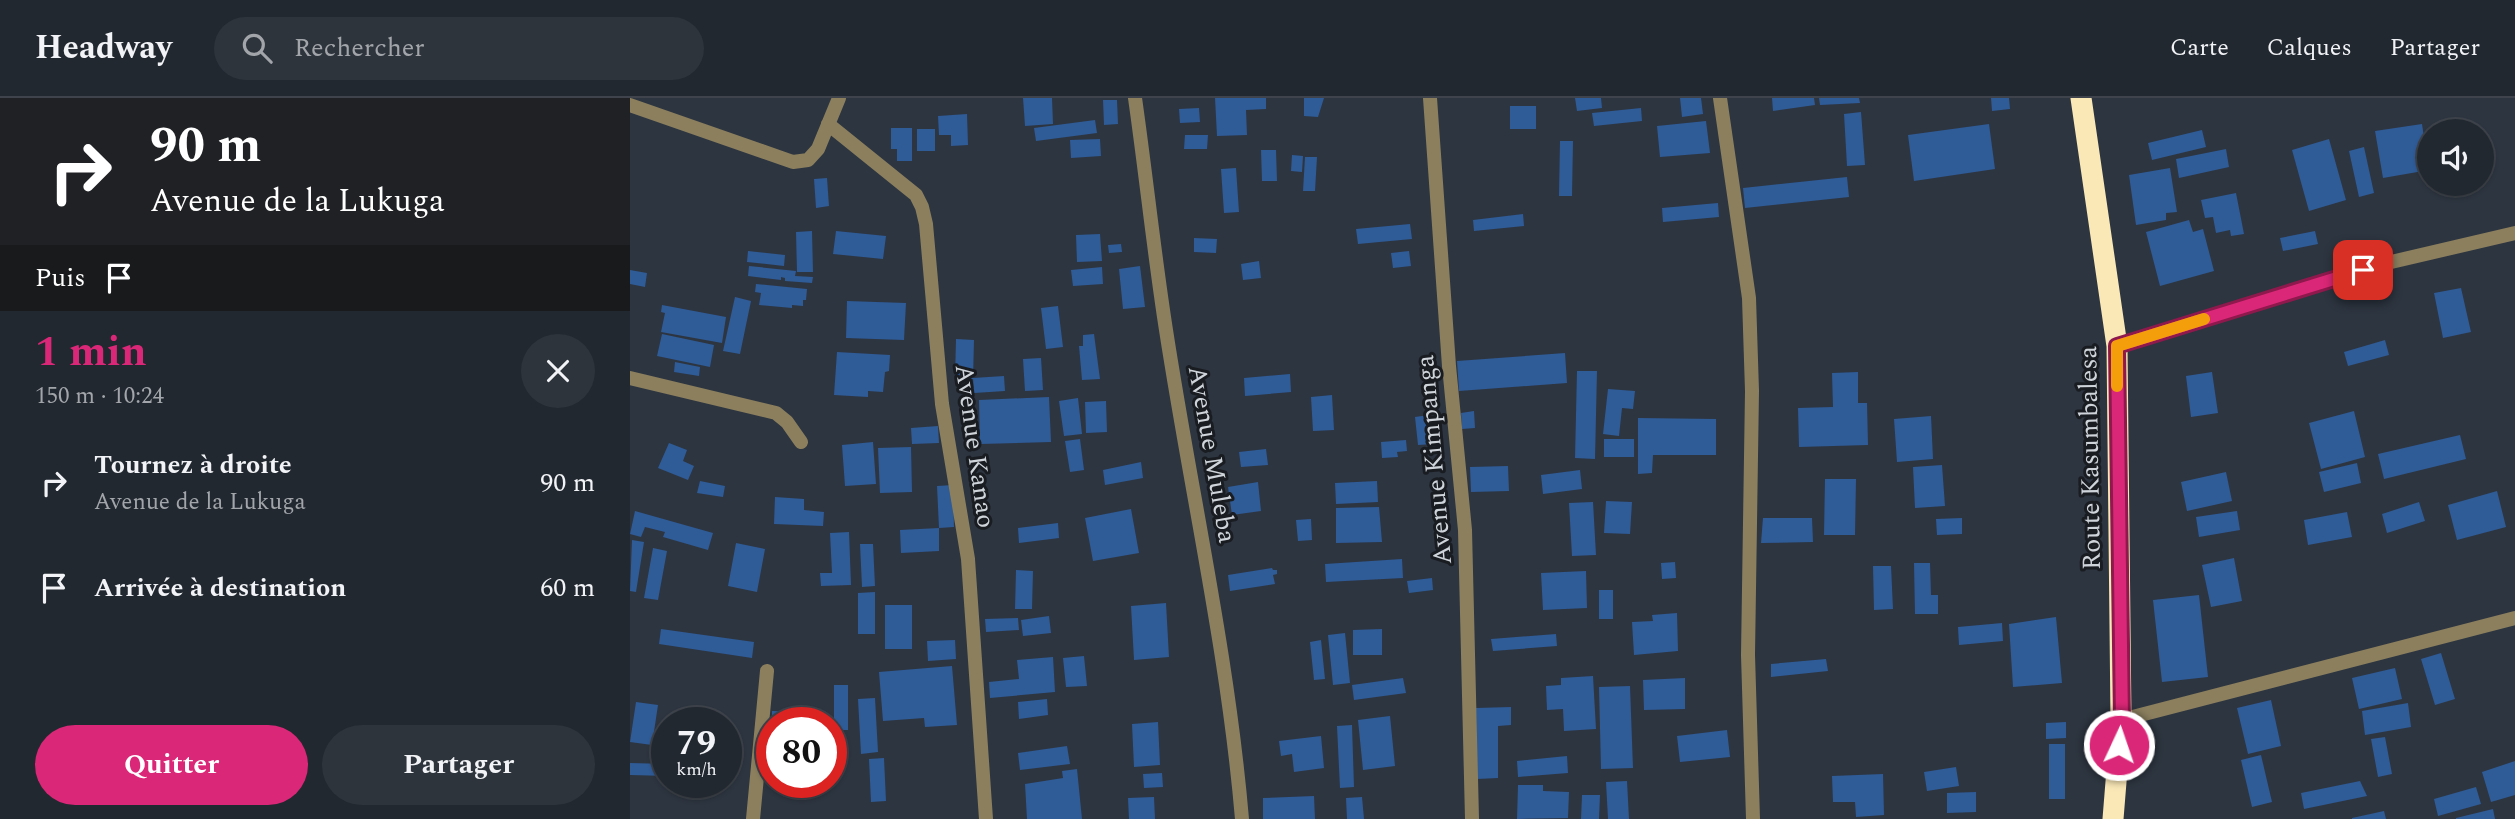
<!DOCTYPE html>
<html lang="fr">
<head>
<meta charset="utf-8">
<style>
  :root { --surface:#222830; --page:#2e343c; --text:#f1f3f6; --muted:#a2a6ab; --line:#3f444c; --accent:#db2777 }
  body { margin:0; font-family:Spectral,serif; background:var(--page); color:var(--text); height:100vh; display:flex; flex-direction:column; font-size:26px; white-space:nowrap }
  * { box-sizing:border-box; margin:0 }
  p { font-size:23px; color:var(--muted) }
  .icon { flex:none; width:38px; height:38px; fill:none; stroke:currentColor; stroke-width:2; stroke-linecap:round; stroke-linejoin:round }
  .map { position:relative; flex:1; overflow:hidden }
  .details { display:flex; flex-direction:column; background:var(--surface); width:630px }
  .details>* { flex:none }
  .hud { background:#202124; color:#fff; overflow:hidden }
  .fabs { position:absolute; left:1787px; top:21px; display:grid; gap:14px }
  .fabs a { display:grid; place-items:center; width:77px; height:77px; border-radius:50%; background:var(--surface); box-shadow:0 2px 5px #0004,0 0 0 2px var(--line); font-size:35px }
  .speed { position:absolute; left:21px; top:609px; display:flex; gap:14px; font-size:35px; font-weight:700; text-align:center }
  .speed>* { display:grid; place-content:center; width:91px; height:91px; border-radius:50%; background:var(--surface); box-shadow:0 2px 5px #0004,0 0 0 2px var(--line); line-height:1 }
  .speed small { font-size:18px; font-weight:400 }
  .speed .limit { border:10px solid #d22; background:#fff; color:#111 }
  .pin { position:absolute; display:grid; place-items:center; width:60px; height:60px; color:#fff; margin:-30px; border-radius:14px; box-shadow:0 4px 10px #0006 }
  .me { position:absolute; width:77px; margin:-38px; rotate:3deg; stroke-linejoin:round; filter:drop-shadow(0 0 5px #0008) }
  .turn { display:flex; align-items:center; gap:24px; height:147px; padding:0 35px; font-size:32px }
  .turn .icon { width:91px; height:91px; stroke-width:2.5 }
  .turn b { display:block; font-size:49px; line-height:60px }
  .then { display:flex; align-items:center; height:66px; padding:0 35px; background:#0003; gap:14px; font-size:26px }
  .round { display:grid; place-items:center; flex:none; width:74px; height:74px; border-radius:37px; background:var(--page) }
  .overview { display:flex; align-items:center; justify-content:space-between; height:119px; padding:0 35px }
  h1 { font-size:42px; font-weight:700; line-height:52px; color:var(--accent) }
  .action { display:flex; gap:14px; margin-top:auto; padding:14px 35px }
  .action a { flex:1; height:80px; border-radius:42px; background:var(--accent); color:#fff; font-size:28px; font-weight:700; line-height:80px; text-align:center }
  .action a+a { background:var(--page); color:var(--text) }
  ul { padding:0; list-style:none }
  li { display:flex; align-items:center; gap:21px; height:105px; padding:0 35px }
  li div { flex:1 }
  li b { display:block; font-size:26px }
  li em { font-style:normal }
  header { display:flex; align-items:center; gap:42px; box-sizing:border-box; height:98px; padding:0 35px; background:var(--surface); border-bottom:2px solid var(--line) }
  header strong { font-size:33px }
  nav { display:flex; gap:38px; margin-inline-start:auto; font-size:24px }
  .search { width:490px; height:63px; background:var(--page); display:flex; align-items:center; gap:18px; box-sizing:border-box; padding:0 24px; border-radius:38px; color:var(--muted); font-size:26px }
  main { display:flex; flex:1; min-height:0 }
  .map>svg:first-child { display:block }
  .building { fill:#2f5b97 }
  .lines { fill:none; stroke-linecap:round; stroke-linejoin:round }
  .street { stroke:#8b7f5e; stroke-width:14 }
  .highway { stroke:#fae8b7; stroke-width:21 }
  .route-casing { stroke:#8e194d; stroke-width:18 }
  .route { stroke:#db2777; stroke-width:12 }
  .slow { stroke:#f59e0b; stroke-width:12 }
  .labels { text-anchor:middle; stroke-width:6; stroke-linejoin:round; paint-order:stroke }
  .street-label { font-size:26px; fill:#cfd4db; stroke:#191c21 }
</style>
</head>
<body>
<header>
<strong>Headway</strong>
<div class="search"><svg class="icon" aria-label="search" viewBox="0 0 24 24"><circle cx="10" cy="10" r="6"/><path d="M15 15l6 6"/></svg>Rechercher</div>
<nav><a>Carte</a><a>Calques</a><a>Partager</a></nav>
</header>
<main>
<section class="details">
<div class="hud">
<div class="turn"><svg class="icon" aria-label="right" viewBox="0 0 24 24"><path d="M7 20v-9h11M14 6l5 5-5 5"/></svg><div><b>90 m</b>Avenue de la Lukuga</div></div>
<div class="then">Puis<svg class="icon" aria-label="arrive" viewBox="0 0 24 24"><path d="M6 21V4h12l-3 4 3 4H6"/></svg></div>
</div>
<div class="overview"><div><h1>1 min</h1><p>150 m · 10:24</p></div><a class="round"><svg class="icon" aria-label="close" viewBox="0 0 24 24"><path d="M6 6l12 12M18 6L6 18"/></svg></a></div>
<ul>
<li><svg class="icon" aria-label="right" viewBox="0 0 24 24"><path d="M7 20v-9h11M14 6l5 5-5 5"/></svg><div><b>Tournez à droite</b><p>Avenue de la Lukuga</p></div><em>90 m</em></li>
<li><svg class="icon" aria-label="arrive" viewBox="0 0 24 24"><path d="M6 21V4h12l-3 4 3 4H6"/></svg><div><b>Arrivée à destination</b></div><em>60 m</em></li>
</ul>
<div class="action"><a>Quitter</a><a>Partager</a></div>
</section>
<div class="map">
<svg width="1885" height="721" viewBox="0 0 1885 721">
  <rect width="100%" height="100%" fill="#2d3540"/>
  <path class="building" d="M393,0H422L423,26L395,28Z
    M585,0H636V11L616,12L617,37L587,38Z
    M674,0H694L688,19L674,18Z
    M945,0H971L972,10L947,13Z
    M1050,0H1071L1073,16L1052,19Z
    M1142,0H1184L1185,7L1143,13Z
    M1189,0H1229L1230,5L1190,7Z
    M1361,0H1379L1380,11L1362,13Z
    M473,2H487L488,26L474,27Z
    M880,8H906V31H880Z
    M569,10L570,24L550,25L549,11Z
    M1011,10L1012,23L964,28L962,15Z
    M1231,14L1235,67L1217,68L1214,16Z
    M337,16L338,47L321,48V37H309L308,18Z
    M465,22L467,35L406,43L404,30Z
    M1076,23L1080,55L1030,59L1027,28Z
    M1359,26L1365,71L1284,83L1278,37Z
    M1792,26L1799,72L1753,80L1745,33Z
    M261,30H282V63H267V51H261Z
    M287,31H305V53H287Z
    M1572,32L1576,49L1522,62L1518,45Z
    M555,37H578L577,51H554Z
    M470,41L471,58L441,60L440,42Z
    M1699,41L1716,102L1679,113L1662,52Z
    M930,43H943L942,98H929Z
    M1734,49L1744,95L1729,99L1719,53Z
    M1596,51L1599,69L1549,80L1546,61Z
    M631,52H646L647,83H632Z
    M662,57L673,58L672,74L661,73Z
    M675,59H687L685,93H673Z
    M606,70L609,114L594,115L591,71Z
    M1540,70L1547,114L1536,115V122L1506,127L1499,77Z
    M1217,79L1219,99L1115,110L1113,90Z
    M197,80L199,108L186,110L184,81Z
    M1606,95L1614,136L1601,138L1600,132L1586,135L1583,119L1575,120L1571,102Z
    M1088,105L1089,119L1033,124L1032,110Z
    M893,116L894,128L844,133L843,122Z
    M1559,122L1563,134L1573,131L1584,173L1530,188L1516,134Z
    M780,126L782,141L728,146L726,131Z
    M182,133L183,174H167L166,134Z
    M206,133L256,138L253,161L203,156Z
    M1685,133L1688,146L1653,153L1650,140Z
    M470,136L472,163L447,164L446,137Z
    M564,140L587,141L586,155L564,154Z
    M491,146L492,154L479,155L478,147Z
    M118,153L155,157L154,168L117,164Z
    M779,153L781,168L763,170L761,155Z
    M629,163L631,180L613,182L611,166Z
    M119,168L166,173L165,178L183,179L182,185L155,183V180L151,179V182L118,178Z
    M510,168L515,209L493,211L489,171Z
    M472,169L473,186L443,188L441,172Z
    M0,172L17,175L15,189L0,186Z
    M126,186L177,191L176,202H173V208L162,207V210L129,207L131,195L125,194Z
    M1831,190L1841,234L1813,240L1804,195Z
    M105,199L121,203L110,256L93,253Z
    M217,203L276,205L274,242L216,240Z
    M32,207L96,219L92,245L31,234L35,215L31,214Z
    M428,208L433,249L416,251L411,210Z
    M32,236L84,247L80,269L27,258Z
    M464,236L470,281L452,282L449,248H453V237Z
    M326,241L344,242L343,281L325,280Z
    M1755,242L1759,257L1718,268L1714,254Z
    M207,254L260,257L259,273L255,274L253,294L238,293V299L204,297Z
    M935,255L937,285L829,293L827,263Z
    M411,260L413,292L395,293L393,261Z
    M45,264L70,269L69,278L44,274Z
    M947,273H967L965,361L945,360Z
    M1228,274V305H1237L1238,347L1169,349L1168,310L1203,309L1202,275Z
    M1582,274L1588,315L1561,319L1556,278Z
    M660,276L661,294L615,298L614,280Z
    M374,278L375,293L344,295L343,280Z
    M978,291L1005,293L1003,311L992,310L989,338L973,336Z
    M702,297L704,332L683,333L681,299Z
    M419,299L421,344L350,346L349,302Z
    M448,300L452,336L434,338L429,303Z
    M476,303L477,334L456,335L455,304Z
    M844,313L845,330L832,331L831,315Z
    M1724,313L1735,359L1691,371L1679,325Z
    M799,317L803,346L788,347L785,319Z
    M1301,318L1303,361L1267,364L1264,321Z
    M1008,320L1086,321V357H1023L1022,375L1008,376Z
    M308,328L309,345L282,346L281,330Z
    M1830,337L1836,361L1754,381L1748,356Z
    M450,341L454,372L440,374L435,343Z
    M974,341H1004V359H974Z
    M776,342L777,353L767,354L768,359L752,360L751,344Z
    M243,344L246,386L215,388L212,347Z
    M39,345L57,352L53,363L64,368L58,382L28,370Z
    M281,349L282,394L250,395L248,350Z
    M636,351L638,367L611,369L609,354Z
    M511,364L513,380L475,387L473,372Z
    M1727,365L1731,385L1694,394L1689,374Z
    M1312,367L1315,408L1285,410L1283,369Z
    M878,368L879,393L841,394L840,369Z
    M950,372L952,391L913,396L911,377Z
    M1596,374L1602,403L1557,413L1551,384Z
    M1195,381H1226L1225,437H1194Z
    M70,383L95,388L93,399L67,395Z
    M747,383L748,404L706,406L705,385Z
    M628,384L631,413L602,417L598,389Z
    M323,387L324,429L309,430L307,388Z
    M1867,393L1876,429L1827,442L1818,407Z
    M145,399L174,401V412L194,414L193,428L144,426Z
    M976,403L1002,404L1000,436L974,435Z
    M963,404L966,457L942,458L939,405Z
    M1789,404L1795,423L1757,435L1752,416Z
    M749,409L752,444L706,445V410Z
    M501,411L509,455L463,463L455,420Z
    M5,413L83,435L78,452L33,439L35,434L15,429L11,439L0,436Z
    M1607,413L1610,432L1569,439L1566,419Z
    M1717,414L1722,439L1678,447L1674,422Z
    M1133,420H1182L1183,444L1131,445Z
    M1332,420V436L1307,437L1306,421Z
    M681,421L682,442L668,443L666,422Z
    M428,425L429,440L389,445L388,430Z
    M309,430V453L271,455L270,432Z
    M219,434L221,487L191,488L190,475H202L200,435Z
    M2,442L14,444L6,494L0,493Z
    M106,445L135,451L127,494L98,488Z
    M230,446H243L245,488L232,489Z
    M23,450L37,453L28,502L14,500Z
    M1604,460L1612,503L1581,509L1572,467Z
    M772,461L773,480L696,484L695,466Z
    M1045,464L1046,480L1032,481L1031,465Z
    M1284,465H1300L1301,497H1308V516H1285Z
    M1243,468H1261L1263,511L1244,512Z
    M642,470L643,472H647V476L643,477L645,486L600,493L598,477Z
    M386,472L403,473L402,511H385Z
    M956,473L957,510L913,512L911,475Z
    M802,480L803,492L779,495L777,483Z
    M969,492H983V521H969Z
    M245,494V536H228V495Z
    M1569,497L1578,579L1532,584L1523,502Z
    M536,505L539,559L504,562L501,508Z
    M255,507H282V551H255Z
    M1047,515L1048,553L1004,557L1002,524L1023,523L1022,517Z
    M419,518L421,535L393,538L391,522Z
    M1426,519L1432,585L1383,589L1379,526Z
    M388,520L389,532L356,534L355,521Z
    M1372,525L1373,543L1329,547L1328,529Z
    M31,531L124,544L122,560L29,546Z
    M752,531V557H723V532Z
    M715,535L720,585L703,587L698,537Z
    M926,536L927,548L863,553L861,541Z
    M325,542L326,561L298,563L297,543Z
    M691,542L695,581L684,582L680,544Z
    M1811,555L1825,601L1805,607L1791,561Z
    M454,558L457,588L436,589L433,560Z
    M423,559L425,594L360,600L359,584L389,581L387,562Z
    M1196,561L1198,573L1141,579V566Z
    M322,568L327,627L295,629L294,620L253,623L249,574Z
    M1765,570L1772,601L1729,611L1722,580Z
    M963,578L966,631L934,633L933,611L917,612L916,588L931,587V580Z
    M773,580L776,595L724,602L722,587Z
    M1055,580V611L1014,612L1013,582Z
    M204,587H218V632H204Z
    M1000,588L1003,670L971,671L969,589Z
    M245,600L248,654L231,656L228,601Z
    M417,601L418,617L389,621L388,604Z
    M1641,602L1651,648L1618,656L1607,610Z
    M6,604L28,607L22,647L0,644Z
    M1778,605L1781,629L1735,637L1732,613Z
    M881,609V627L868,628V680L847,681L846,610Z
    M142,613L179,614V625H142Z
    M760,618L765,668L733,672L728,622Z
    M528,624L530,667L504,669L502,626Z
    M1436,624V640L1416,641V625Z
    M722,627L724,689L710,690L707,628Z
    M1097,632L1100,659L1050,664L1047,638Z
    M691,638L694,670L664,674L662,656L651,658L649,643Z
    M1755,639L1762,676L1748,679L1741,641Z
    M1419,646H1435V701H1419Z
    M437,648L440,666L390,672L388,655Z
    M1631,657L1642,704L1622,709L1611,662Z
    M937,658L938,675L888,679L887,663Z
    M254,660L256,703L241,704L239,661Z
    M138,662H142V680H137Z
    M1885,663V697L1861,704L1852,674Z
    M0,665L37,666V678L0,677Z
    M1326,669L1329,688L1297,693L1294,674Z
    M447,671L452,721H397L395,686L433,680L432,673Z
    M532,675L533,689L514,690L513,676Z
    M1253,676L1254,717L1226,719L1225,704H1203L1202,678Z
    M997,683L999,721H978L976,684Z
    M1730,683L1737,698L1674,711L1671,695Z
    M888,687H913V693L939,694L938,720L887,721Z
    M1846,689L1851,706L1808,718L1804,701Z
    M1346,694V714L1317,715V695Z
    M952,697H970L969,721H951Z
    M684,698L685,721H633V700Z
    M524,699L525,721H499L498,700Z
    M732,699L734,721H717L716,700Z
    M1863,711L1865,721H1826V720Z
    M1754,713L1756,721H1722V720Z"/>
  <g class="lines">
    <path class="street" d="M505,0C516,77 524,155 536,232C561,395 598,556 612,721
      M800,0L819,268L835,432L842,721
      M1090,0L1119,200L1122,293L1118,557L1123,721
      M0,7L163,64L178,62L188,51L209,0
      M198,26L286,97L292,109L296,126L312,306L338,461L356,721
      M1487,248L1757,165L1885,135
      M0,280L146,315L157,324L171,344
      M1491,622L1885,520
      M123,721L137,573"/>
    <path class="highway" d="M1451,0L1487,248L1491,622L1483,721"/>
  </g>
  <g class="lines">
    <defs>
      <path id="route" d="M1489,647L1492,622L1487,248L1733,172"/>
    </defs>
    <use href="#route" class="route-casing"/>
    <use href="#route" class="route"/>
    <path class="slow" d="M1487,288V248L1574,221"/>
  </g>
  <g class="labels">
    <g class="street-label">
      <text transform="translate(346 348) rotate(82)" y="9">Avenue Kanao</text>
      <text transform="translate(583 356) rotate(80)" y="9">Avenue Muleba</text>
      <text transform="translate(1459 360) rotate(-91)" y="9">Route Kasumbalesa</text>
      <text transform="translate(803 362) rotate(-95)" y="9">Avenue Kimpanga</text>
    </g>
  </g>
</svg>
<div class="fabs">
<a><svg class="icon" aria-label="sound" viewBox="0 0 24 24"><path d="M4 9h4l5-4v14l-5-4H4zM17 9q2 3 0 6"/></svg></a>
</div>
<div class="speed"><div>79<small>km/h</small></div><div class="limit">80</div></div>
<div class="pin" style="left:1733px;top:172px;background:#d93025"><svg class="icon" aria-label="arrive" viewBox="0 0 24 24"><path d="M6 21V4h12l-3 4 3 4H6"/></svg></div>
<svg class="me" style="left:1489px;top:647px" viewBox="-20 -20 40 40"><circle r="17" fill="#db2777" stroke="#fff" stroke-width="3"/><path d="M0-11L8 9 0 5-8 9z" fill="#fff"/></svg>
</div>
</main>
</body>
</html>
